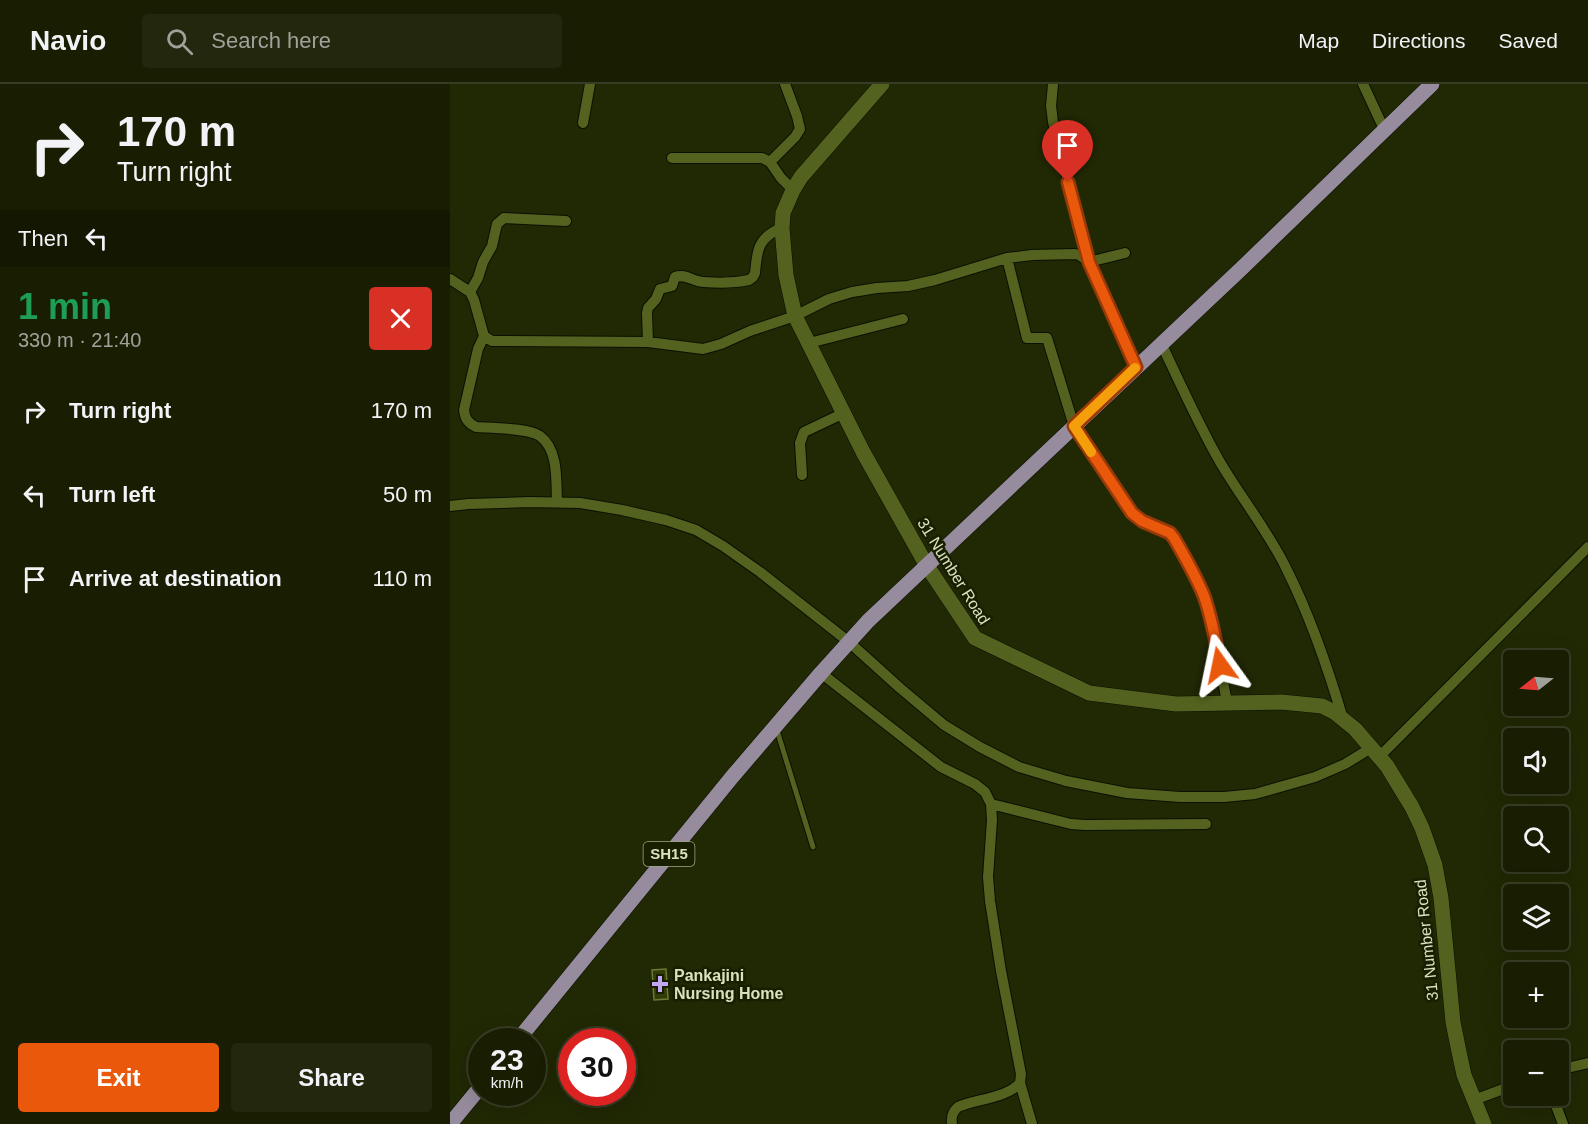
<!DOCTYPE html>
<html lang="en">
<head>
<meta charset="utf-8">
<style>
  :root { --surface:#191e03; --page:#22270d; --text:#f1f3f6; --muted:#9fa29a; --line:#373c25; --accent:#ea580c }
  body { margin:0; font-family:Helvetica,sans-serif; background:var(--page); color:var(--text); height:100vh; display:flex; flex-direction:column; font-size:22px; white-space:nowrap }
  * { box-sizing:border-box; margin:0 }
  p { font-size:20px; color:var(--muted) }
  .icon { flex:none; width:33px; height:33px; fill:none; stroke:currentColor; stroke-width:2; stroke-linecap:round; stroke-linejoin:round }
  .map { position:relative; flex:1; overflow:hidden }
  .drawer { display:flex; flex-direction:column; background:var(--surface); width:450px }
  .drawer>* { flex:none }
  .top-card { background:#191e03; color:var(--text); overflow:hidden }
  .needle { width:39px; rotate:253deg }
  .buttons { position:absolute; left:1053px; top:566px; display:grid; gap:12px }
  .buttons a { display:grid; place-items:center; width:66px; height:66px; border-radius:6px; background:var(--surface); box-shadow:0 6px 24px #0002,0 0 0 2px var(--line); font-size:30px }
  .speed { position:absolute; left:18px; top:944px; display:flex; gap:12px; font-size:30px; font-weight:700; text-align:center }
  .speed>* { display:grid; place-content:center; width:78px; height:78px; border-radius:50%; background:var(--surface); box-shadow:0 6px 24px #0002,0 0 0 2px var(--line); line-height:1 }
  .speed small { font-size:15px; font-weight:400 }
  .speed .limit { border:9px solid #d22; background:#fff; color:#111 }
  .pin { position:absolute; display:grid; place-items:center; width:51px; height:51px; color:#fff; margin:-62px -26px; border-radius:50% 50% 50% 0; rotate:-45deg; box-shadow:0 0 6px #0007 }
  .pin .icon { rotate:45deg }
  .me { position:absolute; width:66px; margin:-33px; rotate:348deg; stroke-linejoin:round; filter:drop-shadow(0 0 4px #0008) }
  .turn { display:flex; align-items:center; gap:21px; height:126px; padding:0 18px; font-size:27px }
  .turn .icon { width:78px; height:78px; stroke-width:2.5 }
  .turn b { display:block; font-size:42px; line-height:51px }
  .then { display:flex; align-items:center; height:57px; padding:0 18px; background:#0003; gap:12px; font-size:22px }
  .round { display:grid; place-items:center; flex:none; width:63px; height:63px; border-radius:6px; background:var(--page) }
  .head { display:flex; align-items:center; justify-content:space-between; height:102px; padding:0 18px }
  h1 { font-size:36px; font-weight:600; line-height:45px; color:#1e9e55 }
  .cta { display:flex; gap:12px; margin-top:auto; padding:12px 18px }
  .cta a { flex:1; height:69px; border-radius:6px; background:var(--accent); color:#fff; font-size:24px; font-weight:600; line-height:69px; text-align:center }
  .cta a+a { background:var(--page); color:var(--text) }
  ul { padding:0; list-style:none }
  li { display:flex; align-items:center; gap:18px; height:84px; padding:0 18px }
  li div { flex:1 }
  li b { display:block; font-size:22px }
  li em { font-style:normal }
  header { display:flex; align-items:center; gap:36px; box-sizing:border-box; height:84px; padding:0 30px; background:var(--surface); border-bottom:2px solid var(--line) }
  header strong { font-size:28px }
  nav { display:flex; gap:33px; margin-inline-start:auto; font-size:21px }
  .search { width:420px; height:54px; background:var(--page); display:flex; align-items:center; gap:15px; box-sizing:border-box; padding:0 21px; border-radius:6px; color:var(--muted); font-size:22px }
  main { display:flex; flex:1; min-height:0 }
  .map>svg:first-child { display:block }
  .building { fill:#323c06; stroke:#6b7a37; stroke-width:1.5 }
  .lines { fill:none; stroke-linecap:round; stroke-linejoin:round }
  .lane-casing { stroke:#0b1000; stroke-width:7 }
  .street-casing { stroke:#0b1000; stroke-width:12 }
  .secondary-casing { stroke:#0b1000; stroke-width:16 }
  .primary-casing { stroke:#0b1000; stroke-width:16 }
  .lane { stroke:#53621e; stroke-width:5 }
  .street { stroke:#53621e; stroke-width:10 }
  .secondary { stroke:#53621e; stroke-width:15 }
  .primary { stroke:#968c9d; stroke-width:15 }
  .route-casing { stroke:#983908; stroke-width:15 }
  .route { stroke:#ea580c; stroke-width:10 }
  .slow { stroke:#f59e0b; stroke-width:10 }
  .poi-dot { fill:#c2a7f2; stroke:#181e00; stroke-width:2 }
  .labels { text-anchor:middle; stroke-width:5; stroke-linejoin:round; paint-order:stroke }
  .shield { fill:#181e00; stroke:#9ea786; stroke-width:1.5 }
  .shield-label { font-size:15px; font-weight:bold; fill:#d8e2c0 }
  .street-label { font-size:16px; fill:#d8e2c0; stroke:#181e00 }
  .poi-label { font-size:16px; font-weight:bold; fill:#d8e2c0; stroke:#181e00; text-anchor:start }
</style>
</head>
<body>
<header>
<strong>Navio</strong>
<div class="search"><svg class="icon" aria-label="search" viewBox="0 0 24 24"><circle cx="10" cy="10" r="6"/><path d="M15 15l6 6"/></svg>Search here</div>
<nav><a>Map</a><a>Directions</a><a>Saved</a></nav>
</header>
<main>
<section class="drawer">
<div class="top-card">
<div class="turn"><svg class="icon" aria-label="right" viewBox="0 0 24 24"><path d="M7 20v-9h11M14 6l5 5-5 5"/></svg><div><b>170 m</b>Turn right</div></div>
<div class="then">Then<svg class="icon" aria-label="left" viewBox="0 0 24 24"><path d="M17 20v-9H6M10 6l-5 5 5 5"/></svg></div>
</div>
<div class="head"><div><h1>1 min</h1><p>330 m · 21:40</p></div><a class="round" style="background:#d93025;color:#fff"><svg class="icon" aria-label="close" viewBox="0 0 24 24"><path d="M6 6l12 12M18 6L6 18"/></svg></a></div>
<ul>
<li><svg class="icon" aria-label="right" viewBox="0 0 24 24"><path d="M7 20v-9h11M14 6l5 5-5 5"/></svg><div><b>Turn right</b></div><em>170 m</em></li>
<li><svg class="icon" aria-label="left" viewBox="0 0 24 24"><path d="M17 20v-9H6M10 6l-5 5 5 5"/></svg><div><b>Turn left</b></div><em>50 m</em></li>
<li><svg class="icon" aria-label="arrive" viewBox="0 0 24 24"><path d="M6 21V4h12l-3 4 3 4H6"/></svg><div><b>Arrive at destination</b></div><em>110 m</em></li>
</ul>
<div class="cta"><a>Exit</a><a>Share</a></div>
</section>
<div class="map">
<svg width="1138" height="1040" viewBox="0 0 1138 1040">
  <rect width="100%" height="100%" fill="#212804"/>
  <path class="building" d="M216,885L218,915L204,916L202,886Z"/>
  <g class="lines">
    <defs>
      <path id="lane" d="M326,643L363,763"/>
      <path id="street" d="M603,0L601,22L603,38L639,178L686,283
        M913,0L934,45
        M133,39L140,0
        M222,74H312L320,78L331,94L343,106
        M320,78L345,53L350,45L347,32L335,0
        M557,174L577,254H597L624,342L676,421L691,437L720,449L746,494L753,511L761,537L777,618
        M0,195L20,208L24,216L34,252L42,257L198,258L253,265L271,260L300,247L345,232L379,215L402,208L427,204L458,202L485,196L557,174L582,171L625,170L629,171L639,178L675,169
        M20,208L28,194L33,178L42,162L47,140L54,134L116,137
        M34,252L28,265L14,326C15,335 18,339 26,343C41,344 79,344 90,352C109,366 106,398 107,418
        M198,258L197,229L198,224L206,215L210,205L222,202L225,193C236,189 243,198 254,198C268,199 285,199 299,196L303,193L305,189C307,166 308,153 332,144
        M359,259L453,235
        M711,259C730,299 748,340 770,378C791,414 819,448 837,486C861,534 878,584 893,635
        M352,391L350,359L354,348L394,329
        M0,422L18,420L80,418L130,419L172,426L216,436L246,446L273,462L310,488L399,558L450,604L494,641L530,663L569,683L616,697L677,709L730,713H774L805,710L865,693L895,680L921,664
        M371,589L491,683L525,700L535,708L541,720L542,736L538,793L540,817L551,887L571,990L570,999C557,1014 526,1015 508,1023C502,1028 501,1033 502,1040
        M929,673L1138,463
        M541,720L621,740L635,741L756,740
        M1108,986L1138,979
        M570,999L582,1040
        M1102,1011L1113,1040
        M1024,1016L1064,1001"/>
      <path id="secondary" d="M432,0L351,93L343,106L333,129L332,144L336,191L345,232L413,368L477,482L525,554L639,609L726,620L831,618L872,622L884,628L905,645L937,682L962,723L972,744L985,781L991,814L1003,938L1008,963L1014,991L1034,1040"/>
      <path id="primary" d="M67,957L282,693L371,589L418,537L792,184L982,0
        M0,1040L32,1001"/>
    </defs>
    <use href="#lane" class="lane-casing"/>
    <use href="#street" class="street-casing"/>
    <use href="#secondary" class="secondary-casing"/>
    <use href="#primary" class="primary-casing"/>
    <use href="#lane" class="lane"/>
    <use href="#street" class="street"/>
    <use href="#secondary" class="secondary"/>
    <use href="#primary" class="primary"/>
  </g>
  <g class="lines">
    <defs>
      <path id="route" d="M618,98L639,178L686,283L624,342L682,429L692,437L720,449L724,454C735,473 746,492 754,512C762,534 766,558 770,581"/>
    </defs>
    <use href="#route" class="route-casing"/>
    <use href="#route" class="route"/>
    <path class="slow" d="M641,368L624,342L685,284"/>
  </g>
  <path class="poi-dot" d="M207 891h6v6h6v6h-6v6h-6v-6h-6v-6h6z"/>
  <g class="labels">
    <rect class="shield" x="193.5" y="758" width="51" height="24" rx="4.5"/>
    <g class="shield-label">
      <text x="219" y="775">SH15</text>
    </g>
    <g class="street-label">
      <text transform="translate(504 487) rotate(58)" y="6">31 Number Road</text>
      <text transform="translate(976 856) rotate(-96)" y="6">31 Number Road</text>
    </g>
    <g class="poi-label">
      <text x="224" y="897">Pankajini<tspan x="224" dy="18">Nursing Home</tspan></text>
    </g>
  </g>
</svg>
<div class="buttons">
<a><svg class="needle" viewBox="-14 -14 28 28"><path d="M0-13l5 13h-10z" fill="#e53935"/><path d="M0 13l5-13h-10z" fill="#9fa29a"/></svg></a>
<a><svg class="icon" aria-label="sound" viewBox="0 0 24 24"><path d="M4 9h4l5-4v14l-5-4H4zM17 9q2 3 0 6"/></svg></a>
<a><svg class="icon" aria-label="search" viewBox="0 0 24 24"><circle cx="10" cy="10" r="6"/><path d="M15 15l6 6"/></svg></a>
<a><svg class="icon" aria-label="layers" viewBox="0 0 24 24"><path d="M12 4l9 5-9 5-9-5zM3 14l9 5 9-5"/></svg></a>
<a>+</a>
<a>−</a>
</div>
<div class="speed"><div>23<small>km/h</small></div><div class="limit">30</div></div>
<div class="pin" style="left:618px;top:98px;background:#d93025"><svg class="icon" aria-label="arrive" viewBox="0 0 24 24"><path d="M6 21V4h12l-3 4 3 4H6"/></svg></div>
<svg class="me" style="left:770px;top:581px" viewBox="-20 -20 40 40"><path d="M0-17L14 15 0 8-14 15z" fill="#ea580c" stroke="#fff" stroke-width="4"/></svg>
</div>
</main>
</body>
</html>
